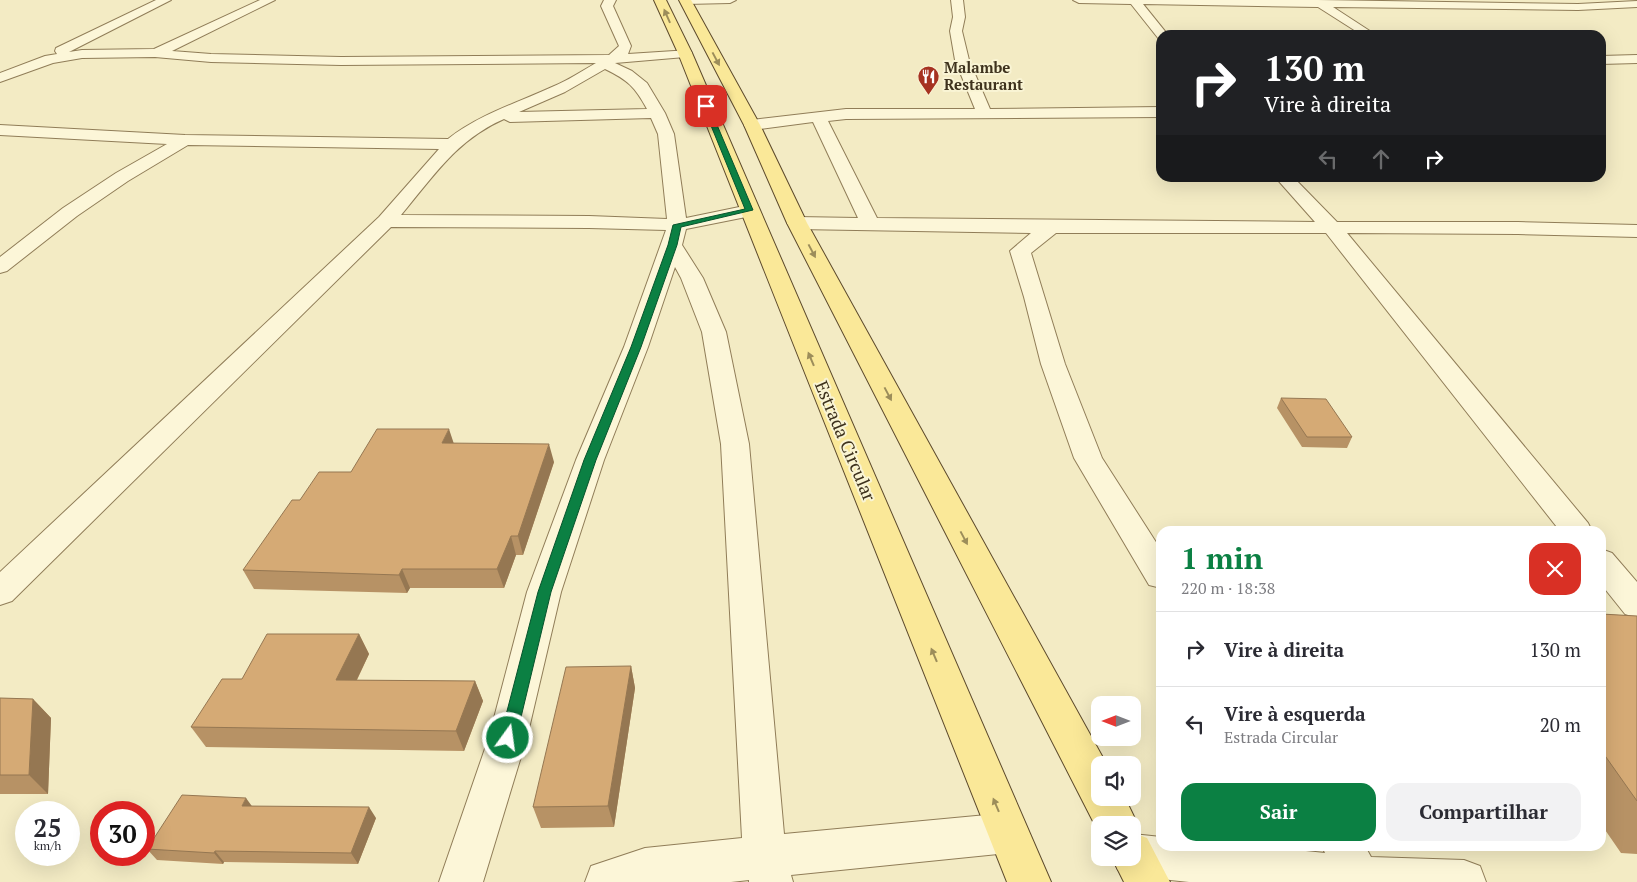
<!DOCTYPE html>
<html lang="pt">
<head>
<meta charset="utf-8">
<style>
  :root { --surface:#fff; --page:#f2f2f3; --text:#2b2b33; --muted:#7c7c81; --line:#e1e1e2; --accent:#0b8043 }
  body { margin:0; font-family:"PT Serif",serif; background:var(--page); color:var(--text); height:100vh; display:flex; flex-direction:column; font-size:19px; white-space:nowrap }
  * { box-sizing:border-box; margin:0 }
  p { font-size:16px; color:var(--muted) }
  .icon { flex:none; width:28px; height:28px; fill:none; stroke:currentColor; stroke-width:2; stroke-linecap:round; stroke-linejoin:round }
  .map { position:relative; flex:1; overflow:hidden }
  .drawer { position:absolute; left:1156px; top:526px; width:450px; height:325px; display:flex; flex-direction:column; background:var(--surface); border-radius:15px; box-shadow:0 5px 20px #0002 }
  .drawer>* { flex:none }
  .hud { position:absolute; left:1156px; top:30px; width:450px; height:152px; border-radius:15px; box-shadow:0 5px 20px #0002; background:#202124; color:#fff; overflow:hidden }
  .needle { width:32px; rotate:270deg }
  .controls { position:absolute; left:1091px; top:696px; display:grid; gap:10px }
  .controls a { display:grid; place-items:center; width:50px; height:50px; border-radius:10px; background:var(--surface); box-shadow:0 5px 20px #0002; font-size:25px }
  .speed { position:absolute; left:15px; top:801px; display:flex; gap:10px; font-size:25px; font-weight:700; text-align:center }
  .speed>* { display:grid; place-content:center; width:65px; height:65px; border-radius:50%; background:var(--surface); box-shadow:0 5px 20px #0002; line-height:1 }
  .speed small { font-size:12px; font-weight:400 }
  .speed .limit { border:8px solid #d22; background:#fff; color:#111 }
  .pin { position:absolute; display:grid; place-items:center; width:42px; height:42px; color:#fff; margin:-21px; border-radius:10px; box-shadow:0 2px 8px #0006 }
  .me { position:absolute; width:55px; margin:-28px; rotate:14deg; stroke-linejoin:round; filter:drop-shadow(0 0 4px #0008) }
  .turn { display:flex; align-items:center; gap:18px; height:105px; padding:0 25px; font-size:22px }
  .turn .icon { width:65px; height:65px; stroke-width:2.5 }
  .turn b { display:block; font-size:35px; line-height:42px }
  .lanes { display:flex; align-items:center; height:48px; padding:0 25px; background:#0003; justify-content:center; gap:25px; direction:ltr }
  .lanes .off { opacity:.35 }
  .round { display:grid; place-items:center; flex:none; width:52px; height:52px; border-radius:15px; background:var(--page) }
  .headline { display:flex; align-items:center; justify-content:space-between; height:85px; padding:0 25px }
  h1 { font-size:30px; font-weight:600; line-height:38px; color:var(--accent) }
  .cta { display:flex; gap:10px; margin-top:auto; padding:10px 25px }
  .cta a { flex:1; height:58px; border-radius:15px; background:var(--accent); color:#fff; font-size:20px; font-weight:600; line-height:58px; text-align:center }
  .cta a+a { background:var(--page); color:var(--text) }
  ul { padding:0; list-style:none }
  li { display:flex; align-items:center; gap:15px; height:75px; padding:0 25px; border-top:1px solid var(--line) }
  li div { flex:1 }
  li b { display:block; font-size:19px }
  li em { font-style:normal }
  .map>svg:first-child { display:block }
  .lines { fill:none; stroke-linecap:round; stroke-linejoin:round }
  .minor-casing { stroke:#907d58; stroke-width:2 }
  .major-casing { stroke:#5d4a2c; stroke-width:2 }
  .minor { fill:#fcf6d8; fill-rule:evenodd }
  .major { fill:#fae898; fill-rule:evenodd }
  .wall { fill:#b79265 }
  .shaded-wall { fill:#957752 }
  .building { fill:#d5aa75; stroke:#957752 }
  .oneway { fill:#9c8d5a }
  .route { fill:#0b8043; stroke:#07532c }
  .labels { text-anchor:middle; stroke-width:4; stroke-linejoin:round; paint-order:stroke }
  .far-poi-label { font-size:15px; font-weight:bold; fill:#3e321d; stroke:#f9f4d4; text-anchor:start }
  .street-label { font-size:18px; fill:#3e321d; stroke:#f9f4d4 }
</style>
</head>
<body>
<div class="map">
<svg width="1637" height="882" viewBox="0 0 1637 882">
  <rect width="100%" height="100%" fill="#f3ebc4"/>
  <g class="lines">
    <defs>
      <path id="minor" d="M156,0H171L69,52L82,50L154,49L260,0H275L172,51L211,54L341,57L609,55L619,46L601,6L604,0H616L613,6L631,46L628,54L690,50L692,53L690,56L685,57L615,63L632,71L647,83L665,113L674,134L686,218L749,205L756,207L758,211L756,215L686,229L682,245L703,278L726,332L749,444L784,834L1008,813L1023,819L1029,833L1023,847L1008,853L791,875L793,882H749V880L731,882H585L591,866L645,848L742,838L721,444L702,332L681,278L675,267L648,347L604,460L561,592L527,737L483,882H439L489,737L527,592L576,460L624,347L666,230L589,228L391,227L12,601L0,605V572L379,217L439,149L188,145L128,181L77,216L7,271L0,273V257L63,208L116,173L167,144L0,135V125L185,135L448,139C478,115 517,103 552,87C567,81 582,71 596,63L341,65L211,62L155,57L82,58L53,63L0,82V73L45,56L57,54L55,51L56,48ZM605,69C628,80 635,87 647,109L519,112L565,92ZM651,118L658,134L667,219L589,216L401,215C433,177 456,140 504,119L510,122Z
        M681,0H736L730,3L686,4L682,3Z
        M951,0H963L965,17L962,31L969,60L990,109L1161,107V117L846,119L828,121L877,218L1315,222L1276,178H1294L1337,222H1518L1637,225V237L1518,234L1347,233L1588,523L1592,531H1560L1326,233H1056L1031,253L1065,364L1102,458L1161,550V588L1149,585L1074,458L1041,364L1024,297L1010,251L1031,233L797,229L790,227L787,223L790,219L797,217L858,218L813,122L752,130L746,128L744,125L746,122L752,120L846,109H975L955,60L950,31L953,17Z
        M1073,0H1318L1578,4L1637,1V7L1578,10L1333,7L1376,35H1362L1318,7L1143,4L1168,35H1161V39L1158,38L1131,4L1079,3Z
        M1637,55V63L1601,64V56Z
        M1601,549L1612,553L1637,582V618L1625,614L1601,584Z
        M1133,834L1161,837V846H1258L1325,853L1322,846H1365L1371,857L1464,860L1480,866L1486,882H1189L1133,876L1118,870L1113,858H1132Z"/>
      <path id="major" d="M654,0H666L692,53L1051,882H1007L678,53Z
        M679,0H691L760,125L807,223L1107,765H1100V798H1125L1138,825L1134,833L1147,838L1170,882H1124L1112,858H1132V825H1100V835L787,223L744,125Z"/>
    </defs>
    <use href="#minor" class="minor-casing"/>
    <use href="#major" class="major-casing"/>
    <use href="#minor" class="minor"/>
    <use href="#major" class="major"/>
  </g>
  <path class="wall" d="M1281,398L1352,437L1347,448L1302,447L1277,408Z
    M454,443L554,462L523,555H516L504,588H410L407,593L254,589L243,570L300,500L351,472Z
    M1601,614L1637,616V854L1621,853L1601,824Z
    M359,634L369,654L357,680L475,681L483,701L464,751L206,747L191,727L242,679Z
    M631,666L635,688L614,827L541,828L533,807Z
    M0,698L33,699L51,718L48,794H0Z
    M376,818L358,864L224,862L223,864L157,860L147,849Z"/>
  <path class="shaded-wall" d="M449,429L455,447L442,443Z
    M549,444L554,462L523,555L518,536Z
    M511,536L516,555L504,588L497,569Z
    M402,569L410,588L407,593L399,575Z
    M359,634L369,654L347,700L336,680Z
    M631,666L635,688L614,827L608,806Z
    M475,681L483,701L464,751L456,731Z
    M33,699L51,718L48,794L29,775Z
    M246,798L254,809L242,806Z
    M369,807L376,818L358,864L351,853Z
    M215,851L224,862L223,864L214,853Z"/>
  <path class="building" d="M1281,398L1326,399L1352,437H1307Z
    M377,429H449L442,443L549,444L518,536H511L497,569H402L399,575L243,570L292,500H300L319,472H351Z
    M1601,614L1637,616V801L1601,750Z
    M267,634H359L336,680L475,681L456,731L191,727L222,679H242Z
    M631,666L608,806L533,807L566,667Z
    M0,698L33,699L29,775H0Z
    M182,795L246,798L242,806L369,807L351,853L215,851L214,853L147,849Z"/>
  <defs><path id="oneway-solid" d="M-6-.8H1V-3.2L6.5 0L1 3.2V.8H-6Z" transform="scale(1.25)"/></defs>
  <g class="oneway">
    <use href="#oneway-solid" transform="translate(667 16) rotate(-114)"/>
    <use href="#oneway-solid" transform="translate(716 59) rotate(62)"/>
    <use href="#oneway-solid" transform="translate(812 251) rotate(62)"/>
    <use href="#oneway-solid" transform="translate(811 359) rotate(-113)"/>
    <use href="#oneway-solid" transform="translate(888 394) rotate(62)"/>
    <use href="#oneway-solid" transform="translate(964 538) rotate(62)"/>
    <use href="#oneway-solid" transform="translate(934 655) rotate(-113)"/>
    <use href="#oneway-solid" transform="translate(996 805) rotate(-113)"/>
  </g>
  <path class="route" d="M706,104L709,106L753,210L681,227L677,245L641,347L596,460L551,592L516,738L514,742L508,745L503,742L500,738L538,592L584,460L631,347L668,245L673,225L745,209L703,106Z"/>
  <defs>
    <symbol id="restaurant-pin" viewBox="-11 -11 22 30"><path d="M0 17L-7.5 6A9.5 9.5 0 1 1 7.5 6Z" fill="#a63221" stroke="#f9f4d4"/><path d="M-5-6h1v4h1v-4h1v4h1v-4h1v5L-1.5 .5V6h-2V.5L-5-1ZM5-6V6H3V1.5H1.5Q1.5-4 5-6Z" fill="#fff"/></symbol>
  </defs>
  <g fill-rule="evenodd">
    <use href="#restaurant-pin" x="916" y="64" width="25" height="34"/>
  </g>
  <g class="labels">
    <g class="far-poi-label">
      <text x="944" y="73">Malambe<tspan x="944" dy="17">Restaurant</tspan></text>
    </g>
    <g class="street-label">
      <text transform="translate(845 441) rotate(67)" y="6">Estrada Circular</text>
    </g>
  </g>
</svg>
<div class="controls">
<a><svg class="needle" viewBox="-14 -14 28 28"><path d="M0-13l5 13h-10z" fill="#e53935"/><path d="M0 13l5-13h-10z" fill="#7c7c81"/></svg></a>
<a><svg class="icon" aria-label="sound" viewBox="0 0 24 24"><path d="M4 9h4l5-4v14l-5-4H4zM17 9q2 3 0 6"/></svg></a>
<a><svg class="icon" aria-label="layers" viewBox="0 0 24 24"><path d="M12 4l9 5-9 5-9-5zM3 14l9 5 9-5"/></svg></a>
</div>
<div class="speed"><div>25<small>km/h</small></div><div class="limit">30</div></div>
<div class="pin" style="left:706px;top:106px;background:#d93025"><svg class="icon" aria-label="arrive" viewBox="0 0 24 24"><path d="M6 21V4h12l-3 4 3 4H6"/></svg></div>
<svg class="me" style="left:508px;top:738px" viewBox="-20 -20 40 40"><circle r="17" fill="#0b8043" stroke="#fff" stroke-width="3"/><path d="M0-11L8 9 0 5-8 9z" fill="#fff"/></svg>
<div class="hud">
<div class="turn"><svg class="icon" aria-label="right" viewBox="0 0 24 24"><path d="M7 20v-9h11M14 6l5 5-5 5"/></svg><div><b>130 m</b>Vire à direita</div></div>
<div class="lanes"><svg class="icon off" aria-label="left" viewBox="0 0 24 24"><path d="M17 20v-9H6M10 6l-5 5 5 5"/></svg><svg class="icon off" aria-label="ahead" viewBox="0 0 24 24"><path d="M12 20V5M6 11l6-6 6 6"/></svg><svg class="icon" aria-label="right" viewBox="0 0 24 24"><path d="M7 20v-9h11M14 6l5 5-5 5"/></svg></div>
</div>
<section class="drawer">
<div class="headline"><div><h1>1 min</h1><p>220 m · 18:38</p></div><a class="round" style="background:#d93025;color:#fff"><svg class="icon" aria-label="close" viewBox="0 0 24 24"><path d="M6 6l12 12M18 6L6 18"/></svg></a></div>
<ul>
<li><svg class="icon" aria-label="right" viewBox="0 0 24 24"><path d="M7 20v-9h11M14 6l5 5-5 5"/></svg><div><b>Vire à direita</b></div><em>130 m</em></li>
<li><svg class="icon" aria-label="left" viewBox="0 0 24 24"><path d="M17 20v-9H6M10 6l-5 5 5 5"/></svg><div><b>Vire à esquerda</b><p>Estrada Circular</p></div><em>20 m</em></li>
</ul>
<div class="cta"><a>Sair</a><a>Compartilhar</a></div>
</section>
</div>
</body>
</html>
